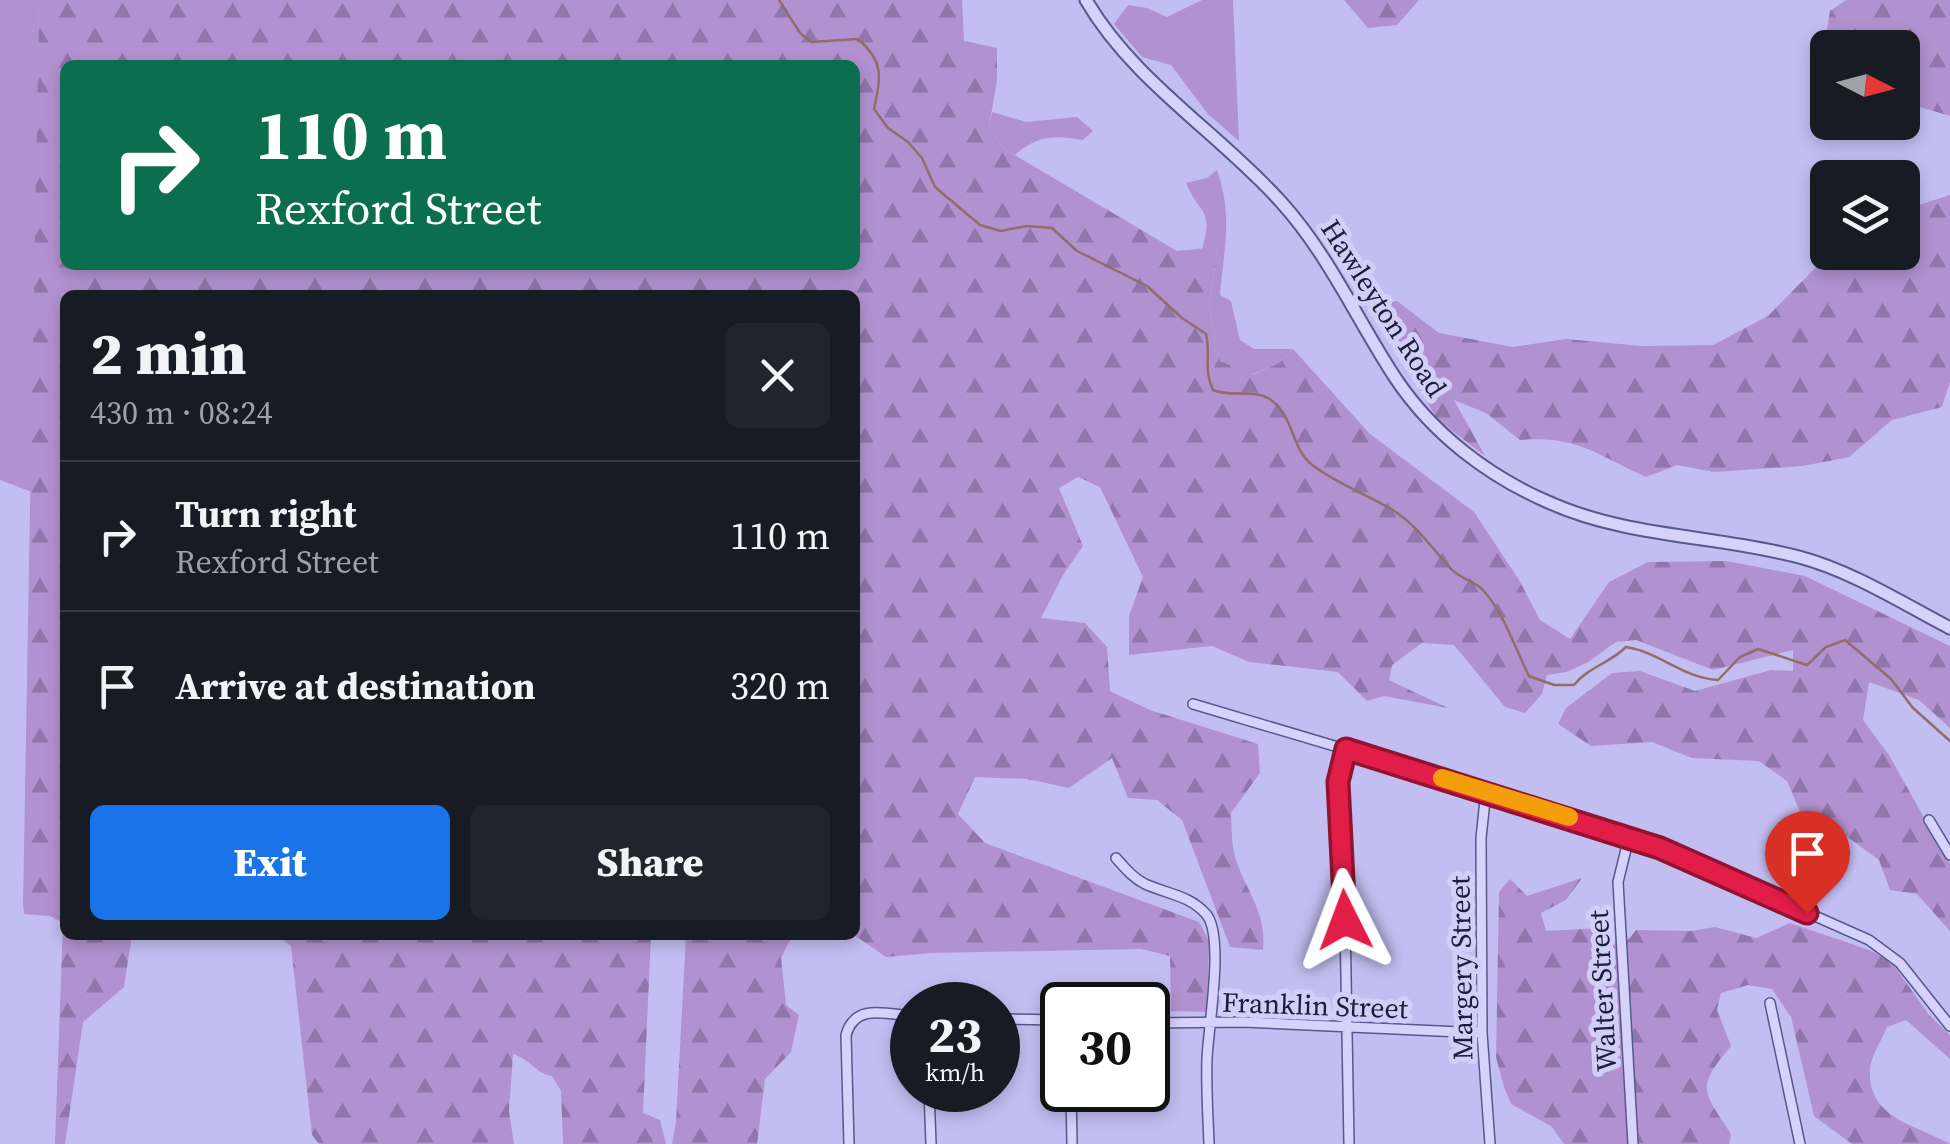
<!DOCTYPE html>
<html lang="en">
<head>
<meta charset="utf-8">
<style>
  :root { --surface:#171b24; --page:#20242c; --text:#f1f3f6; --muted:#9ea1a6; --line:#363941; --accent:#1a73e8 }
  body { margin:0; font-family:"Source Serif 4",serif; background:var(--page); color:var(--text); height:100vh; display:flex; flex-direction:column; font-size:38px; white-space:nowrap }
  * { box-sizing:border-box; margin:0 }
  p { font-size:32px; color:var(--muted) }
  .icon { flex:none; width:55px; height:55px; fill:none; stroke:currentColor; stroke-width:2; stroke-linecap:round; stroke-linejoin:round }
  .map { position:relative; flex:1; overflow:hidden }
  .side { position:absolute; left:60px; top:290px; width:800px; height:650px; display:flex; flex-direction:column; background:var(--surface); border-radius:15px; box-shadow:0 5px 15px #0003 }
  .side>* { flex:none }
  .top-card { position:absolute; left:60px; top:60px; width:800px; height:210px; border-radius:15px; box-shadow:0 5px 15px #0003; background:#0b6e4f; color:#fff; overflow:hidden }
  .needle { width:65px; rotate:96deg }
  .controls { position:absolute; left:1810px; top:30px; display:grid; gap:20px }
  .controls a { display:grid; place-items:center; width:110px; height:110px; border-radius:15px; background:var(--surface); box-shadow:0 5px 15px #0003; font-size:50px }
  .speed { position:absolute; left:890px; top:982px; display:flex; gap:20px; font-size:50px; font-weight:700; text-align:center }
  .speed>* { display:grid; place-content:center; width:130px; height:130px; border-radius:50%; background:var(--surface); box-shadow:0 5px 15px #0003; line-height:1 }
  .speed small { font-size:25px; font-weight:400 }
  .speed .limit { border:5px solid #111; border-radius:15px; background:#fff; color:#111 }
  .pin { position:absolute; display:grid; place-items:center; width:85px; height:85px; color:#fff; margin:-102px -42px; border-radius:50% 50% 50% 0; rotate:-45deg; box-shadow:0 0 10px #0007 }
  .pin .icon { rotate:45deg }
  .me { position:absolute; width:110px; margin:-55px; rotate:357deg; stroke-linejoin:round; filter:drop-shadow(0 0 8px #0008) }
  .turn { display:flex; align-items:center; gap:35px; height:210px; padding:0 30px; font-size:45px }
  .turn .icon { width:130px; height:130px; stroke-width:2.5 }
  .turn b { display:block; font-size:70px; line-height:85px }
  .round { display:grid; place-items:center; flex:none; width:105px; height:105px; border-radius:15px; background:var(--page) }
  .overview { display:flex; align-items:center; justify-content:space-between; height:170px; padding:0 30px }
  h1 { font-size:60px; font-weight:800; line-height:75px }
  .cta { display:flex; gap:20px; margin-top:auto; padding:20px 30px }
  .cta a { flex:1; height:115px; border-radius:15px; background:var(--accent); color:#fff; font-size:40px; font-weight:800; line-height:115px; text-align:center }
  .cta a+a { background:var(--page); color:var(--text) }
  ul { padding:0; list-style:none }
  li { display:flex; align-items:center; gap:30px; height:150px; padding:0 30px; border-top:2px solid var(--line) }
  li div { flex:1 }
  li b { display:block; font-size:38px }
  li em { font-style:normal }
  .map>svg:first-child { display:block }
  .green { fill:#b291d0 }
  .forest { fill:url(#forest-firs); fill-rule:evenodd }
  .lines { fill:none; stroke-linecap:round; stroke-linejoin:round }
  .stream { stroke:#916e68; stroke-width:2.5 }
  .minor-casing { stroke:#55598b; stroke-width:12 }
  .tertiary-casing { stroke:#55598b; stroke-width:15 }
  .minor { stroke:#d6d2fc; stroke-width:9 }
  .tertiary { stroke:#d6d2fc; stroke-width:11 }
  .route-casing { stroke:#92132f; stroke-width:25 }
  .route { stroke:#e11d48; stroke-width:18 }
  .slow { stroke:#f59e0b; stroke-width:18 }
  .labels { text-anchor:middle; stroke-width:10; stroke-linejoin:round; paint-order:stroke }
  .street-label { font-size:28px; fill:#1b1e39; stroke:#d3cef8 }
</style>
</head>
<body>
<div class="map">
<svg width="1950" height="1144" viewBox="0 0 1950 1144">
  <defs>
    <pattern id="forest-firs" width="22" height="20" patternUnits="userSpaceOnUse" patternTransform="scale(2.5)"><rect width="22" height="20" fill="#b291d0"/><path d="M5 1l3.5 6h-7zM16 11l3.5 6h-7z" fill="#9076aa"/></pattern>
  </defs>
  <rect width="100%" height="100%" fill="#c3bef2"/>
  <path class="green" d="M0,0H39L32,492L0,480Z
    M1202,0H1233L1239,141L1207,113L1171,65L1142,57L1114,24L1128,5L1147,8L1167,17Z
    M992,112L1026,122L1077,117L1093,131L1083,140C1055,135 1037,135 1015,155L1003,148L989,127Z
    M1217,170C1233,215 1224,249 1220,295L1231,301L1240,340L1254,349H1293L1279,363L1251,375L1220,362L1209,306L1218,247L1202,250C1214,206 1200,217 1186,183L1207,178Z"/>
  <path class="forest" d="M39,0H962L964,41L997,48V80L989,127L1003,148L1177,251L1218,247L1209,306L1220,361L1252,375L1279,363L1293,349L1370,434L1474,512L1519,580L1540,620L1570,639L1609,582L1648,562L1726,561L1805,576L1950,646V728L1919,700L1869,682L1863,720L1889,755L1950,864V931L1917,894L1890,890L1879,860L1827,822L1800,812L1787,781L1759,761L1692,758L1652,742L1591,746L1558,724L1566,708L1612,673L1640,671L1695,691L1771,670L1793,671V650L1713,670L1636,640L1616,642L1588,662L1567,672L1547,675L1542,694L1525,713L1505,707L1454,645L1422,643L1392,665L1389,680L1448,708L1384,696L1367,701L1338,672L1249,662L1212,646L1129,655V616L1143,577L1100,487L1078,477L1059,488L1083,546L1063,575L1041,618L1085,623L1107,647L1110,691L1150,710L1258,744L1260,773L1231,813C1232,828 1231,846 1236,860C1247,892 1267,914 1263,950L1230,947L1182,820L1157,800L1128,798L1112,758L1069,788L1027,779L975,777L958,814L985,843L1199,922L1209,941L1207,1012L1171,1011L1170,956L1141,949L931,953L886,957L854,935L855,295H65V935H132L124,987L83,1022L65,1144H55L63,923L50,916L24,914L23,904ZM65,65H855V265H65Z
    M1344,0H1419L1397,25L1368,28Z
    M1846,0H1950V116L1903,102L1902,48L1829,47L1825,42L1830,11Z
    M1950,195V382L1942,407L1892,420L1849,457L1803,466L1714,472L1677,465L1646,477C1597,455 1577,435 1520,440L1486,413L1454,400L1485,456L1437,419L1379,320L1375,305L1397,301L1439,333L1513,347L1566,339L1642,346L1713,345L1768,316L1830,253L1902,252L1903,210Z
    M1582,878L1566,900L1541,913L1546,931L1602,928L1610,945L1630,938L1636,930L1690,931L1715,927L1756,938L1790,923L1872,951L1893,964L1929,1015L1950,1035V1059L1906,1020L1887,1027C1882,1040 1870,1057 1870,1071C1868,1119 1917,1125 1950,1144H1852L1814,1116L1791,1017L1772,989L1748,985L1721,993L1717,1010L1731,1046C1695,1089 1703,1090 1731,1134L1729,1144H1564L1551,1126L1511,1104L1504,1087L1496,1057L1499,892L1510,879L1527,896Z
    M277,935H651L643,1113L660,1120L666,1144H563L561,1091L552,1076C533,1072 532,1060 513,1054L509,1111L514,1144H319L312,1135L291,946Z
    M686,935H793L781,957L786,1005L799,1015L791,1052L765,1079L757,1144H672L676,1122Z"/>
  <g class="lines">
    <path class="stream" d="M779,0L800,33L811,42L858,39C884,61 881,77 874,109L888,128L908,142L922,158L935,187L980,225L1001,231L1026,226L1052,228L1077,251L1147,286L1182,318L1206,334C1211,355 1203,369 1213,390C1233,398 1254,388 1271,400C1294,417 1292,449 1311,464C1335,483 1364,493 1391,509C1416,524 1431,547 1450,568C1459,578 1472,580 1482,589C1503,611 1515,648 1529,676L1554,685H1574C1587,668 1610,663 1626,647C1660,652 1682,678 1718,680L1740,657L1758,649L1807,665L1826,647L1845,640L1891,679L1913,708L1950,741"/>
    <defs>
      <path id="minor" d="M1193,704L1486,791L1673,853L1869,940L1900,963L1950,1026
        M1345,749L1338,782L1345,920L1349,1144
        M1486,791L1481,838L1482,1033L1490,1144
        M1929,820L1950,855
        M1629,837L1618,882L1633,1144
        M1116,858C1125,868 1133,878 1145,884C1167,894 1189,895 1206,914C1225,935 1208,1029 1207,1059C1206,1087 1208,1116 1209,1144
        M1770,1003L1800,1144
        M998,1019L1062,1020
        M1148,1023L1244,1022L1482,1033
        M929,1090L931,1144
        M1071,1090L1072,1144
        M849,1144L846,1035C855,1003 886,1014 912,1016"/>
      <path id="tertiary" d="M1086,0C1133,81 1219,133 1281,202C1329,255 1357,320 1396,379C1433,434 1488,476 1548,502C1628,538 1715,535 1799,557C1852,571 1902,603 1950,628"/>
    </defs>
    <use href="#minor" class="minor-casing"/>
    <use href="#tertiary" class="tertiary-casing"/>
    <use href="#minor" class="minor"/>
    <use href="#tertiary" class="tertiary"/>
  </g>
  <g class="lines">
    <defs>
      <path id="route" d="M1345,920L1338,782L1346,749L1660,848L1807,913"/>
    </defs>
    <use href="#route" class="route-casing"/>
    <use href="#route" class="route"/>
    <path class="slow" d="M1442,778L1569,817"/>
  </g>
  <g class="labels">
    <g class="street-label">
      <text transform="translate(1384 308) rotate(57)" y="10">Hawleyton Road</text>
      <text transform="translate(1461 968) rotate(-91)" y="10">Margery Street</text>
      <text transform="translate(1602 991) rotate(-93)" y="10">Walter Street</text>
      <text transform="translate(1315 1005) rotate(2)" y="10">Franklin Street</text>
    </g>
  </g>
</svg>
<div class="controls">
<a><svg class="needle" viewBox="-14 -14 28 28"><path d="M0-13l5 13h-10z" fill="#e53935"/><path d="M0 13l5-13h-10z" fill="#9ea1a6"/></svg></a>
<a><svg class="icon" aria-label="layers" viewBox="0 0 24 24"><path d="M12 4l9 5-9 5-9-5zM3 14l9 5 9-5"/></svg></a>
</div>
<div class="speed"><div>23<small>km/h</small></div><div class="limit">30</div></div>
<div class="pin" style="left:1807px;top:913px;background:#d93025"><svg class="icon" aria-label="arrive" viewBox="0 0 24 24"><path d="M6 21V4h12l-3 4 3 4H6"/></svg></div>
<svg class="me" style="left:1345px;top:920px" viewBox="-20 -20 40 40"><path d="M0-17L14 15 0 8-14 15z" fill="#e11d48" stroke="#fff" stroke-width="4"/></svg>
<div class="top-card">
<div class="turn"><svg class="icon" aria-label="right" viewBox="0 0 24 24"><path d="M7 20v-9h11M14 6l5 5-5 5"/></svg><div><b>110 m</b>Rexford Street</div></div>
</div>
<section class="side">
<div class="overview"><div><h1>2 min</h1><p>430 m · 08:24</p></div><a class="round"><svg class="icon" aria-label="close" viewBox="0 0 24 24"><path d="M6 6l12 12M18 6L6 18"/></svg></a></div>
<ul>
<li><svg class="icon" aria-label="right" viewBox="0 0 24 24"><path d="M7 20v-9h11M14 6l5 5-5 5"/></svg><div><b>Turn right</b><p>Rexford Street</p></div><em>110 m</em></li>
<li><svg class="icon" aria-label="arrive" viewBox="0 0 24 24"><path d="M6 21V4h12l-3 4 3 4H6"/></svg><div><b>Arrive at destination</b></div><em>320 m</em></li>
</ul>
<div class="cta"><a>Exit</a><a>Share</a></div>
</section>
</div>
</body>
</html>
